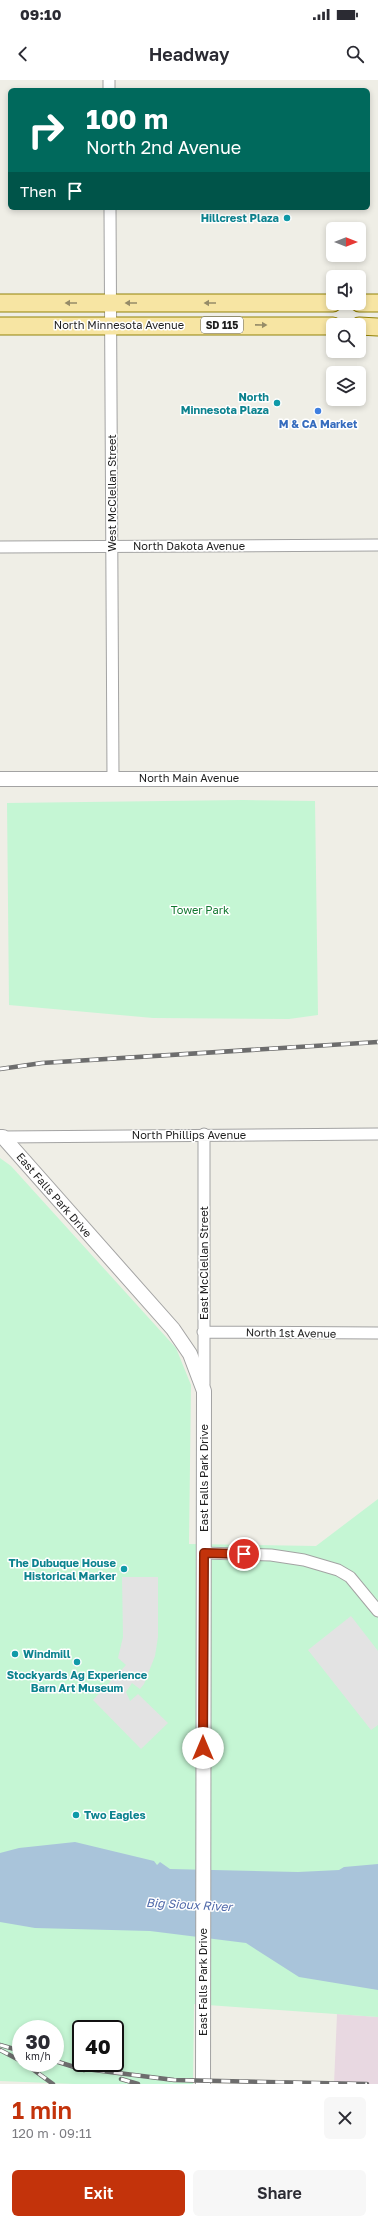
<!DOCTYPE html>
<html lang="en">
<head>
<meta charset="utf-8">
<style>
  :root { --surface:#fff; --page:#f7f7f7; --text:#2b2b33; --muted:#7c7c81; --accent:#c3330b }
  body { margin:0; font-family:"Golos Text",sans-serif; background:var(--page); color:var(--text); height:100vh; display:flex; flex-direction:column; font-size:15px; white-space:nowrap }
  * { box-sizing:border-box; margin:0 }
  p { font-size:13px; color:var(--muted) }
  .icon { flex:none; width:22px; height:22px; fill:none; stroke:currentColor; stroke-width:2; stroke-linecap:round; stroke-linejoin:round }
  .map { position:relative; height:2004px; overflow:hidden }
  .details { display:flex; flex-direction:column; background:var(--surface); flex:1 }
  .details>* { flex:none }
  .top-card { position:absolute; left:8px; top:8px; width:362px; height:122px; border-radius:6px; box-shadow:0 2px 6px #0003; background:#00695c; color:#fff; overflow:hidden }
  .needle { width:26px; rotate:90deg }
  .controls { position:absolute; left:326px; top:142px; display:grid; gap:8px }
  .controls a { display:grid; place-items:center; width:40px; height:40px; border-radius:6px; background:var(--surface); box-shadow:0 2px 6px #0003; font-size:20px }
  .speed { position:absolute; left:12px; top:1940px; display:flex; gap:8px; font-size:20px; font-weight:700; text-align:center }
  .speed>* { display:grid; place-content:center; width:52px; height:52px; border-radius:50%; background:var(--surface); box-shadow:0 2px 6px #0003; line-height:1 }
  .speed small { font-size:10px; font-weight:400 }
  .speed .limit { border:2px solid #111; border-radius:6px; background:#fff; color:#111 }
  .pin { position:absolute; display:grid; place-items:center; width:34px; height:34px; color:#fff; margin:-17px; border:2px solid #fff; border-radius:50%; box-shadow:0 1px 4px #0007 }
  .me { position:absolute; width:44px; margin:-22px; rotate:0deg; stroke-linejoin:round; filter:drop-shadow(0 0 3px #0008) }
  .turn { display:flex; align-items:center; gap:14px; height:84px; padding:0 12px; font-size:18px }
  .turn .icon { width:52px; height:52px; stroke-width:2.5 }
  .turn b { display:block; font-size:28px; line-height:34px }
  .then { display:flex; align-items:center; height:38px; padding:0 12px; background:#0003; gap:8px; font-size:15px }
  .round { display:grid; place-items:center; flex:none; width:42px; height:42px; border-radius:6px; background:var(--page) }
  .head { display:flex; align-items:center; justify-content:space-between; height:68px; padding:0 12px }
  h1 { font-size:24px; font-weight:600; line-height:30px; color:var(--accent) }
  .cta { display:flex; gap:8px; margin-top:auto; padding:8px 12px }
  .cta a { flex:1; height:46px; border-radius:6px; background:var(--accent); color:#fff; font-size:16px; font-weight:600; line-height:46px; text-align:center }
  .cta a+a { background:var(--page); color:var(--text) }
  .status { display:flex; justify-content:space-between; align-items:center; height:28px; padding:0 20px; background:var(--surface); direction:ltr }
  .status svg { height:11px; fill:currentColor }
  header { display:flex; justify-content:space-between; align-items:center; height:52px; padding:0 12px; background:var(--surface); font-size:18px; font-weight:600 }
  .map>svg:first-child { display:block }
  .industrial { fill:#e8d8e1 }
  .park { fill:#c5f6d4; fill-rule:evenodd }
  .parking { fill:#e3e3e3 }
  .water { fill:#a9c4da }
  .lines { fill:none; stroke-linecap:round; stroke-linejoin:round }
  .minor-casing { stroke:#a3a3a3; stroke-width:13 }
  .tertiary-casing { stroke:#a3a3a3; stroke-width:16 }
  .primary-casing { stroke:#928208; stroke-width:19 }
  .minor { stroke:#fff; stroke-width:11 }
  .tertiary { stroke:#fff; stroke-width:14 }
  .primary { stroke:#f7e5a3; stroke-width:17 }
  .rail-casing { stroke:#6d6d6d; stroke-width:4.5 }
  .rail { stroke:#fff; stroke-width:3; stroke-dasharray:9; stroke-linecap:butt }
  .oneway { fill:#968c68 }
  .route-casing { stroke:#7f2107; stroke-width:10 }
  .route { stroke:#c3330b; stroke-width:7 }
  .culture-dot { fill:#0f9aa8; stroke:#fff; stroke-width:1.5 }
  .shop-dot { fill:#3f7fe0; stroke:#fff; stroke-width:1.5 }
  .labels { text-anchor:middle; stroke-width:3; stroke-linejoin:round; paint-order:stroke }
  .shield { fill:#fff; stroke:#626262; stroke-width:1 }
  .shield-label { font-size:10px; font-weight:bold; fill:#1f1f1f }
  .culture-label { font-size:11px; font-weight:bold; fill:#0d838f; stroke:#fff; text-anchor:end }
  .street-label { font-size:11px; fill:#1f1f1f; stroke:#fff }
  .shop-label { font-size:11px; font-weight:bold; fill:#366cbe; stroke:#fff }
  .park-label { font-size:11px; fill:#127830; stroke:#fff }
  .water-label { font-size:12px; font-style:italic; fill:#506aaa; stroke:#fff }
</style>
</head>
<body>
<div class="status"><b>09:10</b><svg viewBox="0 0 49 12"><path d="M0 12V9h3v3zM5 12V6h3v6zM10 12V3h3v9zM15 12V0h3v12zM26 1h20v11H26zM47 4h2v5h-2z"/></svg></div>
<header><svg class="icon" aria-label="back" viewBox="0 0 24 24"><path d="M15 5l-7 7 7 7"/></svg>Headway<svg class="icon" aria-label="search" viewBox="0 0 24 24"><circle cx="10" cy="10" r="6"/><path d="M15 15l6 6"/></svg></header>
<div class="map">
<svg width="378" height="2004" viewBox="0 0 378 2004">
  <rect width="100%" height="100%" fill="#efeee6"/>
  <path class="industrial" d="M337,1934L378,1937V2004H334Z"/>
  <path class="park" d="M243,720L315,721L318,935L289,939L153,938L9,925L7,723Z
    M0,1078L11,1086L176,1268L191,1305L189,1464L316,1466L378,1419V1937L194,1924L193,2004H74L0,2001ZM21,1949H55V1983H21ZM81,1949H115V1983H81Z"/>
  <path class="parking" d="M122,1497H158V1557L155,1576L144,1604L140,1609L132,1603L126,1612L130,1621L138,1614L168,1643L141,1669L93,1620L126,1585L118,1578L123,1557Z
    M351,1536L378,1571V1645L371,1650L308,1570Z"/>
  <path class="water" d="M75,1762L154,1781L157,1785L160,1782L170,1789L298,1792L339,1790L344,1787L378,1784V1910L299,1897L246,1863L150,1851L35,1848L0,1842V1773L19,1768Z"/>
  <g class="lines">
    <defs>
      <path id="minor" d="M109,0V10
        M110,128L113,698
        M0,467L378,465
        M3,1057L378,1054
        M203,1252L378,1253
        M204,1304V1054
        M203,1473L271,1475L304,1480L338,1490L350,1497L378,1531"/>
      <path id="tertiary" d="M0,699H378
        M0,1057H3L173,1249L190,1274L204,1311L203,2004"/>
      <path id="primary" d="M0,223H333
        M359,223H378
        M0,246H333
        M359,246L378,247"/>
    </defs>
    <use href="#minor" class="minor-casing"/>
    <use href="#tertiary" class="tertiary-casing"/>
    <use href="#primary" class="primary-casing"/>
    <use href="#minor" class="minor"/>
    <use href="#tertiary" class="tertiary"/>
    <use href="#primary" class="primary"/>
    <defs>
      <path id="rail" d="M0,989L42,983L378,962
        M0,1965L21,1971
        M0,1970L21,1981
        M55,1981L84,1990
        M24,1983L53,2004
        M78,1988L174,2000L367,2004
        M121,1999L138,2004"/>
    </defs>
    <use href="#rail" class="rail-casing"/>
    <use href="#rail" class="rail"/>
  </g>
  <defs><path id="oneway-solid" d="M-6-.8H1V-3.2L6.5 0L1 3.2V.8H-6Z"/></defs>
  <g class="oneway">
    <use href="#oneway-solid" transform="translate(71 223) rotate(-180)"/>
    <use href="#oneway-solid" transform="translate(131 223) rotate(180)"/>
    <use href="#oneway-solid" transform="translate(210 223) rotate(180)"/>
    <use href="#oneway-solid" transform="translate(261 245) rotate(1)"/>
  </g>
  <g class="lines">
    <defs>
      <path id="route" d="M203,1668L204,1473L244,1474"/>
    </defs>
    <use href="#route" class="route-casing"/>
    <use href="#route" class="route"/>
  </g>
  <g class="culture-dot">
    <circle cx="287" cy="138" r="4"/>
    <circle cx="277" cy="323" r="4"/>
    <circle cx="124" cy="1489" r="4"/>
    <circle cx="15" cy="1574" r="4"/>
    <circle cx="77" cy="1582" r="4"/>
    <circle cx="76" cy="1735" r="4"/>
  </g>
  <circle class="shop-dot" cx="318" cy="331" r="4"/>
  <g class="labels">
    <rect class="shield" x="201" y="237" width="42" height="16" rx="3"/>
    <g class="shield-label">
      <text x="222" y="249">SD 115</text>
    </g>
    <g class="culture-label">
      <text x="279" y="142">Hillcrest Plaza</text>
      <text x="269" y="321">North<tspan x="269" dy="13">Minnesota Plaza</tspan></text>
      <text x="116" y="1487">The Dubuque House<tspan x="116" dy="13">Historical Marker</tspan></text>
      <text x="23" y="1578" text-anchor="start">Windmill</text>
      <text x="77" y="1599" text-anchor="middle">Stockyards Ag Experience<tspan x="77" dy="13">Barn Art Museum</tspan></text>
      <text x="84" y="1739" text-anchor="start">Two Eagles</text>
    </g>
    <g class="street-label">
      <text x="119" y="249">North Minnesota Avenue</text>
      <text transform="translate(112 413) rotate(-90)" y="4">West McClellan Street</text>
      <text x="189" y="470">North Dakota Avenue</text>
      <text x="189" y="702">North Main Avenue</text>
      <text x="189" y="1059">North Phillips Avenue</text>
      <text transform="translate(54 1115) rotate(49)" y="4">East Falls Park Drive</text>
      <text transform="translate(204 1183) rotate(-90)" y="4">East McClellan Street</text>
      <text transform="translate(291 1253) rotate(1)" y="4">North 1st Avenue</text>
      <text transform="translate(204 1398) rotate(-90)" y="4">East Falls Park Drive</text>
      <text transform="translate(203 1902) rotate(-90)" y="4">East Falls Park Drive</text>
    </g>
    <g class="shop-label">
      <text x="318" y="348">M &amp; CA Market</text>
    </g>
    <g class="park-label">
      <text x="200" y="834">Tower Park</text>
    </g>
    <g class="water-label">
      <text transform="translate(189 1825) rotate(3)" y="4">Big Sioux River</text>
    </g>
  </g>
</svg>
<div class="controls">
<a><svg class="needle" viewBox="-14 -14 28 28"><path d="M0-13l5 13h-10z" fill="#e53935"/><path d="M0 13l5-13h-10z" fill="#7c7c81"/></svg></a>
<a><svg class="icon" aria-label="sound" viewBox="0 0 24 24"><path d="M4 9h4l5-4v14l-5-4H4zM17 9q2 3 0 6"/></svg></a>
<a><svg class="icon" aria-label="search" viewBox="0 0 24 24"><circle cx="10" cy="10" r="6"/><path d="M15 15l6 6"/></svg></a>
<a><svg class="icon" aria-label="layers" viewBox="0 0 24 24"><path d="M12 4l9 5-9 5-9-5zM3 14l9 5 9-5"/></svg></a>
</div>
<div class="speed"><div>30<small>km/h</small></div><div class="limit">40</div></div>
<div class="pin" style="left:244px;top:1474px;background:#d93025"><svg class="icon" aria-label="arrive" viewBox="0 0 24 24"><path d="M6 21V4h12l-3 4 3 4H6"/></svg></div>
<svg class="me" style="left:203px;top:1668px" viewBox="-20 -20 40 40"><circle r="19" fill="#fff"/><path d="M0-13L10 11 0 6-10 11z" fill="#c3330b"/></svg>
<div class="top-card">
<div class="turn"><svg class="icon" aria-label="right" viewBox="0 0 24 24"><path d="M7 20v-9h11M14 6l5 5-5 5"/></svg><div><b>100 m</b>North 2nd Avenue</div></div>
<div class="then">Then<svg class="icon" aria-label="arrive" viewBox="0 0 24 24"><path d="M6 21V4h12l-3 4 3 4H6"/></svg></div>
</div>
</div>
<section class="details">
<div class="head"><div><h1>1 min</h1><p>120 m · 09:11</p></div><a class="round"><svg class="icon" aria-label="close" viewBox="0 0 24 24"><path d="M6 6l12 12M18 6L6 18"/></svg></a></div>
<div class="cta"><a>Exit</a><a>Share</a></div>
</section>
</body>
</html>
